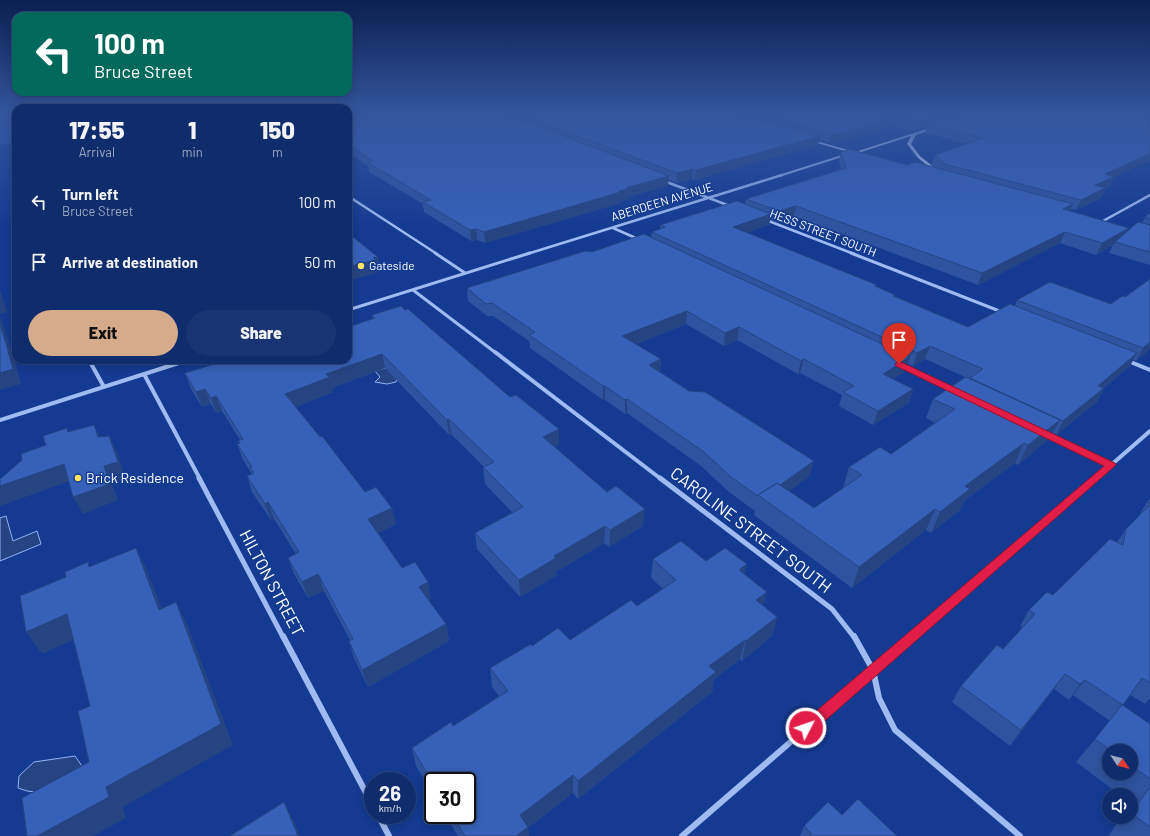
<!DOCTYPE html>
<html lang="en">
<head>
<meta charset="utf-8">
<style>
  :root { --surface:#0f2c6d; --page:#183472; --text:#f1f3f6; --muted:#9ba7c2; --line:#2f4880; --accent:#d6ab8b }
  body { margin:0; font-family:Barlow,sans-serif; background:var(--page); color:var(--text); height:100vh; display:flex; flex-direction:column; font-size:15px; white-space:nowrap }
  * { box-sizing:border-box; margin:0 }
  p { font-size:13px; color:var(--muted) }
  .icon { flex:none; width:22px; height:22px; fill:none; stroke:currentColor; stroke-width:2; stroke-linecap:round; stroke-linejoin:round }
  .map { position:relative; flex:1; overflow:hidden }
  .sheet { position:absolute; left:12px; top:104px; width:340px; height:260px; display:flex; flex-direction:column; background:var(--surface); border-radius:12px; box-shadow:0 2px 10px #0003,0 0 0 1px var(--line) }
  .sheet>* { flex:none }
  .banner { position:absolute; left:12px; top:12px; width:340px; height:84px; border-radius:12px; box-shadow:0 2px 10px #0003,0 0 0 1px var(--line); background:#00695c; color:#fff; overflow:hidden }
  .needle { width:26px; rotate:125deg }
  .tools { position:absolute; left:1102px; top:744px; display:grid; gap:8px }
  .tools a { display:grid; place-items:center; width:36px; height:36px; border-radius:50%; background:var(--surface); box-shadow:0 2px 10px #0003,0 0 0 1px var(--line); font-size:20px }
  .speed { position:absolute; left:364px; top:772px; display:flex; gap:8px; font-size:20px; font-weight:700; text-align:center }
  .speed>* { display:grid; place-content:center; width:52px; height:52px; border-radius:50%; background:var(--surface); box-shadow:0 2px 10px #0003,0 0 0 1px var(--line); line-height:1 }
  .speed small { font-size:10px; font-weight:400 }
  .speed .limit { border:2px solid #111; border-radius:6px; background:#fff; color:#111 }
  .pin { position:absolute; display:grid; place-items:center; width:34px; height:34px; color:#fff; margin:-41px -17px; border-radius:50% 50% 50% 0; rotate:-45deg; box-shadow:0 0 4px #0007 }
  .pin .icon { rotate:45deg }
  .me { position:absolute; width:44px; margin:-22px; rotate:49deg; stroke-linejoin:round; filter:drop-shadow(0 0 3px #0008) }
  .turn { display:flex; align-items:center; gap:14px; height:84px; padding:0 16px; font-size:18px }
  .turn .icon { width:52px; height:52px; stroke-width:2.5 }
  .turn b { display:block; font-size:28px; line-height:34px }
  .eta { display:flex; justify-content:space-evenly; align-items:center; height:68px; text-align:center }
  .eta b { font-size:24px; font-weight:800; line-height:28px }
  .cta { display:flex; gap:8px; margin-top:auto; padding:8px 16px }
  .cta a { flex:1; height:46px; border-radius:24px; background:var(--accent); color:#111; font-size:16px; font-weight:800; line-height:46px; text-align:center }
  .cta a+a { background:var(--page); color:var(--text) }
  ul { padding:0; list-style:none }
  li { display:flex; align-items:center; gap:12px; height:60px; padding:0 16px }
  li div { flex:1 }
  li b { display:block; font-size:15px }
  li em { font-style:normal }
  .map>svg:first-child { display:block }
  .green { fill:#2653b0 }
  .water { fill:#264384; stroke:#92b4f4 }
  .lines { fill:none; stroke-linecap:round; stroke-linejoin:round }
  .street-far5 { stroke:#a0bbf1; stroke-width:2 }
  .street-far4 { stroke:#a0bbf1; stroke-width:2.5 }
  .street-far3 { stroke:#a0bbf1; stroke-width:3 }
  .street-far2 { stroke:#a0bbf1; stroke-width:4 }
  .street-far1 { stroke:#a0bbf1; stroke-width:5 }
  .street { stroke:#a0bbf1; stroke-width:6 }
  .secondary { fill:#cfddfc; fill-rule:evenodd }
  .wall { fill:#2f539e; fill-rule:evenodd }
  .shaded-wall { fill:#264481 }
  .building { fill:#3761b8; stroke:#264481 }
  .route { fill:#e11d48; stroke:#92132f }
  .poi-dot { fill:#ffe561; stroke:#143b91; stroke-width:1.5 }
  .labels { text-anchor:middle; stroke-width:3; stroke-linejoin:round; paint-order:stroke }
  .far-street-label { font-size:12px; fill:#fff; stroke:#143b91 }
  .far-poi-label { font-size:12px; fill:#fff; stroke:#143b91; text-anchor:start }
  .poi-label { font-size:14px; fill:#fff; stroke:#143b91; text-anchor:start }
  .near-street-label { font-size:17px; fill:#fff; stroke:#143b91 }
</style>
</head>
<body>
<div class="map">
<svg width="1150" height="836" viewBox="0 0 1150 836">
  <rect width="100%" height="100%" fill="#143b91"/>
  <path class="green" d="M0,113H16V142L0,145Z"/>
  <path class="water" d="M388,367L398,378L396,382L387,384L375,382L380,377L375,371Z
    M6,516L13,541L37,531L41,544L0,561V518Z
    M75,756L82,766L84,773L44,793L27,791L18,788L19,776L34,762Z"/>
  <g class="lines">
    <path class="street-far5" d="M779,176L845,155"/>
    <path class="street-far4" d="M664,181L730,206
      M348,196L437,254
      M12,212L16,220
      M766,220L854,254
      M1103,221L1150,195
      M613,228L638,239
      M527,254L782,175"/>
    <path class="street-far3" d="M435,253L465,273
      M851,253L1002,312
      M413,290L496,353
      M348,310L530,253"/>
    <path class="street-far2" d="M495,352L661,479
      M89,360L104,387
      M1128,361L1150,370
      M902,365L954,390
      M144,374L200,479
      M0,420L188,360
      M1047,434L1111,465
      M1095,479L1150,431"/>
    <path class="street-far1" d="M199,478L283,637
      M660,478L832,609L854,637
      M912,637L1096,478"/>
    <path class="street" d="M283,636L373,806
      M854,636L873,670L879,698L895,730L1020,836
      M378,815L389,836
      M682,836L913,636"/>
    <path class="secondary" d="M936,126L937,128L916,135L911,144L920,156L936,169V171H934L918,158L907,144L911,136L855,154L807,140L809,139L855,152Z"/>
  </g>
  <path class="wall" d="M348,113H1150L1113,178L1110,186L1105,189L1101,198L1076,210L1071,209L1070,211L1129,228L1127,232L1142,223L1145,217L1150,213V265L1109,253L1113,245L1096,255L1060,243L978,285L794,216L778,222L770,219L769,225L747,232L876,287L895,296L968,327L1015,306L1017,300L1111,304L1125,297L1150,279V349L1136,361L1133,360L1130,366L1104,388L1097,402L1056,435L1053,433L1049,439L1018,465L1015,463L965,500L961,509L931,533L926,530L852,588L754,515L755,511L729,492L701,466L627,413L625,414L605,400H603L530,348L529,341L493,316H487L468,301L467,288L592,252L651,237L652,232L660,229V225L745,204L746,199L841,169L839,161L841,152L907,165L935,167L932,164L935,155L967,144L925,133L926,128L915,131L893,126L834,143L833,141L829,142L819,140L818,145L695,180L692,179L677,183L668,180V186L628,197V199L621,201V203L485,243L477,240L471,241L424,212L423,204L369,172L368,166L348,152ZM686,324L724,346L737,340L798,374L800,373L842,395L839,406L873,425L909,403L913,389L893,379L906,371L908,364L913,366L925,359L965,377L933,399L926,418L935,423L891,454L849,467L843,488L814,508L789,491L810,476L689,391L660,372L661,359L636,344Z
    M372,315L510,397L559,429V445L555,447L643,526L609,547L604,543L556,572L557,575L520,597L477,549L475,533L513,513L485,484L483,467H484L451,434L449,435L385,368L332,388L333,392L296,407L365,492L392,508L396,524L378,533L402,568L431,599L428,600L446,624L449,641L368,687L354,658L349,641L350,640L324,591L308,598L294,574L288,558L296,554L274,519L271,520L252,492L247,476L252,474L243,460L237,444L239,443L238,441L240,440L222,411L216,413L211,404L202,407L191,389L185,373L348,360L373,318Z
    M1150,499V698L1145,704L1130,695L1123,705L1150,724V836H1111L1109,835L1122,817H1131V806L1132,804L1131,803V795H1120L1076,762L1110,721L1073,695L1069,700L1054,689L1010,746L952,702L961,686L1003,649L1022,628L1020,626L1029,610L1053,595L1117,542L1126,529L1138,517L1147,502ZM1109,751H1131V773H1109Z
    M653,559L706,561L745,574L763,605L777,617L772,636L742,661L740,659L714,679L712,692L578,799L573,793L528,828L529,836H458L445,815H467L433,781V794L416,766L412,748L453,726L499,696L492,687L490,668L532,646L570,640L637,606L663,589L651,578Z
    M842,815L897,836H800L804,826Z"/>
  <path class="shaded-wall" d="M950,113H974L948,121Z
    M940,116L938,124L927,125L926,128L915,131L918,123Z
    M895,117L893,126L834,143L835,135Z
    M835,133L833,141L829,142L831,134Z
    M820,136L818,145L695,180L696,170Z
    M1150,154V161L1113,178L1110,186L1105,189L1101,198L1076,210L1081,200L1105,174Z
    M693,169L692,179L677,183V173Z
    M669,176L668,186L628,197V199L621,201V203L485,243L484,232L619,191L626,188Z
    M1073,204L1068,215L1063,209Z
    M796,206L794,216L778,222L779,211Z
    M771,214L769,225L732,238L733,227Z
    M1129,228L1123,239L1115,242L1113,245L1096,255L1102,243Z
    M476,229L477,240L471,241L470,230Z
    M1065,232L1060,243L978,285L982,273Z
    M378,257L380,270L377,271V273L348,281V267Z
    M0,289L7,312L0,314Z
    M687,311L686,324L622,350V336Z
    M0,316L14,358L21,384L0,390Z
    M739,327L737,340L724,346L725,333Z
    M1150,342V349L1136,361L1143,348Z
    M930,346L925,359L913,366L917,353Z
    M1137,353L1130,366L1095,395L1104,388L1097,402L1056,435L1063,421L1098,386Z
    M382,354L385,368L332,388L333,392L289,410L285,394L326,374Z
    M910,357L906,371L879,388L883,374Z
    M661,359L660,373L649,365Z
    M804,359L800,373L798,374L801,361Z
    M603,386H605V400H603Z
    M205,389L211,404L202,407L196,392Z
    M913,389L909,403L873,425L878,411Z
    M216,396L222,411L216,413L211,398Z
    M627,399V413L625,414V400Z
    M449,419L451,434L449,435L447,420Z
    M1060,420L1049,439L1018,465L1028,445Z
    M94,425L102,441L98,437Z
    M559,429V445L543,453V437Z
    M109,436L117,452L126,478L112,483L118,500L83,514L73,497Z
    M1024,443L1015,463L965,500L961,509L931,533L940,512L965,486Z
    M814,461L810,476L771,504L762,497Z
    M64,464L73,480L0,506V486Z
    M268,502L274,519L271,520L265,504Z
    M392,508L396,524L372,536L368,519Z
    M645,509L643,526L609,547L610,530Z
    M935,509L926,530L852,588L859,567Z
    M605,526L604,543L556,572L557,575L520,597L519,580L554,556Z
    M136,548L147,570L171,632L159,610Z
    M747,564L743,583L739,570Z
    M318,574L324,591L308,598L302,582Z
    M428,582L431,599L422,604L419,587Z
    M767,592L762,611L756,600Z
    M176,602L187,624L233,745L123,807L126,818L93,836H37L106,787Z
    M67,614L82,636L42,654L26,632Z
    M777,617L772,636L742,661L746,641Z
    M446,624L449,641L368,687L362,670Z
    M745,640L740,659L714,679L712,692L578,799V781L709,666Z
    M1065,674L1054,689L1010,746L1021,730Z
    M1085,680L1069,700L1080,684Z
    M573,775V793L528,828L529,836H516L520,815Z
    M284,802L296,826L300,836H298Z"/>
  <path class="building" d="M348,113H503L669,176L626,188L629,189L619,191L621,192L484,232L476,229L470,230L423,202L431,200L367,162L373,161L348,144Z
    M516,113H734L820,136L696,170L693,169L677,173Z
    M752,113H927L940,116L918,123L895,117L835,135V133L831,134Z
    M966,113H1150V154L1105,174L1114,177L1095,185L1105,188L1081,200L945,164L935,155L983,138L927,125Z
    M849,149L907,165L915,162L1073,204L1063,209L1129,228L1102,243L1065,232L982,273L796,206L779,211L746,199L846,168L841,152Z
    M737,201L771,214L733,227L877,285L875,286L895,295L893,296L968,327L1010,304L1137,353L1098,386L1104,388L1063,421L970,378L983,369L930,346L917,353L652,232L665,227L660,225Z
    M1150,213V219L1145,217Z
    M1138,222L1150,225V252L1115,242Z
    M348,233L378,257L373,258L375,260L348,267Z
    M644,234L910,357L883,374L913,389L878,411L843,392L854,386L804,359L801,361L739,327L725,333L687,311L622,336L661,359L649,365L689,391L705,392L814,461L780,485L777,483L758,495V496L731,477L703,451L627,399L625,400L605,386H603L529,335L535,332L492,303L486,304L467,288L585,251L592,252Z
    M1150,279V342L1143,348L1017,300L1050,282L1111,304L1122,296L1125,297Z
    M401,306L405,310L408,309L510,397L516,395L559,429L543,437L607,492L616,486L645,509L610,530L605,526L554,556L556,558L519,580L475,533L523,507L483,467L494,462L449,419L447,420L382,354L326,374L330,377L285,394L320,437L322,436L365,492L376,487L392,508L368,519L402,568L415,562L428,582L419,587L446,624L362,670L349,641L353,639L318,574L302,582L288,558L299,552L268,502L265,504L247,476L254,473L250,467H252L237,444L240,443L238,441L243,439L216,396L211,398L205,389L196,392L185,373L228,360H348V327L375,318L372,315Z
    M0,325L6,343L13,369L0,373Z
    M966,377L1060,420L1028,445L1024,443L965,486L970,489L940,512L935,509L859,567L758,495L777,483L814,508L862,475L849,467L880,447L891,454L955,409L933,399Z
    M94,425L98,437L109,436L118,462L104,466L110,484L73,497L64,464L0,486V479L22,460L21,454L46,445L43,436L67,428L68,432Z
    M1150,499V503L1147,502Z
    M1150,505V683L1142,678L1123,705L1085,680L1080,684L1065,674L1021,730L961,686L997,645L1003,649L1035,614L1029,610L1047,592L1053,595L1110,539L1123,545L1126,529Z
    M681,541L706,561L725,548L747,564L739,570L767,592L756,600L777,617L746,641L745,640L709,666L716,672L578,781L573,775L520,815L528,827L516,836H465L452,815H467V781H433V783L412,748L451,722L453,726L508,691L490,668L531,644L532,646L558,628L570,640L631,600L637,606L676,580L653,559Z
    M136,548L159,610L176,602L221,724L106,787L109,797L37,836H27L22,798L89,762L78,711L90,706L67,614L26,632L20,596L66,577L65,572L88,562L89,567Z
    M1122,705L1150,724V779L1131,765V751H1112L1095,739Z
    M1150,787V827L1131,813Z
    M858,799L897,836H809L812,834L804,826L828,802L842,815Z
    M284,802L298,836H230Z"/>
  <linearGradient id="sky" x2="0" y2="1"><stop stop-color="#0b2050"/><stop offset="0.49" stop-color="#34559d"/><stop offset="1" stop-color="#34559d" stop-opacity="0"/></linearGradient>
  <rect width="1150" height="230" fill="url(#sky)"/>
  <path class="route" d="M899,361L1115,463L1116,465L811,733L806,735L801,733L799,728L801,724L1104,466L896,366L895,364Z"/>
  <g class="poi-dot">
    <circle cx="361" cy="266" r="4"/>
    <circle cx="78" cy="478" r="4"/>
  </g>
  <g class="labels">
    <g class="far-street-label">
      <text transform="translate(662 202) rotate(-17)" y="4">ABERDEEN AVENUE</text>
      <text transform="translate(823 233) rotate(21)" y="4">HESS STREET SOUTH</text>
    </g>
    <g class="far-poi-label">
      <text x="369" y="270">Gateside</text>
    </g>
    <g class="poi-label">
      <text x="86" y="483">Brick Residence</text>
    </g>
    <g class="near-street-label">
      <text transform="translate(751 530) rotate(37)" y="6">CAROLINE STREET SOUTH</text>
      <text transform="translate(272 583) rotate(62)" y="6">HILTON STREET</text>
    </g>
  </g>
</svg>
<div class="tools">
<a><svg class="needle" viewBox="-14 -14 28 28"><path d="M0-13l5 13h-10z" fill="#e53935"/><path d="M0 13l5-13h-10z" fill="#9ba7c2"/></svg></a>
<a><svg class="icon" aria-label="sound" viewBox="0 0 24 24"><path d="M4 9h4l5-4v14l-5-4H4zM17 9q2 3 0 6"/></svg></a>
</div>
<div class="speed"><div>26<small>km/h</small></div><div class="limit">30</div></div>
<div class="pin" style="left:899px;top:364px;background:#d93025"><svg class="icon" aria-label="arrive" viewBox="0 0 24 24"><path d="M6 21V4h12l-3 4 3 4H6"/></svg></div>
<svg class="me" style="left:806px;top:728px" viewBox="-20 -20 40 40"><circle r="17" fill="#e11d48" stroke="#fff" stroke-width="3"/><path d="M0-11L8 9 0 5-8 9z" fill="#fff"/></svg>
<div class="banner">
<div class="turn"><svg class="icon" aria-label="left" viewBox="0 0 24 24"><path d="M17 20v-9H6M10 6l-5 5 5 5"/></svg><div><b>100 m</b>Bruce Street</div></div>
</div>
<section class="sheet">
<div class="eta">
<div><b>17:55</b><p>Arrival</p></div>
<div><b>1</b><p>min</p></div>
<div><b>150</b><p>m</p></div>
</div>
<ul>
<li><svg class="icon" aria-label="left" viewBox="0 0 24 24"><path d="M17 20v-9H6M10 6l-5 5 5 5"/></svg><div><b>Turn left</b><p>Bruce Street</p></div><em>100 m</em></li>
<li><svg class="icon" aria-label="arrive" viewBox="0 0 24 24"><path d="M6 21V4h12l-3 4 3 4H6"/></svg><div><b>Arrive at destination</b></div><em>50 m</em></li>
</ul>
<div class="cta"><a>Exit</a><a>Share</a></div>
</section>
</div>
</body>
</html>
